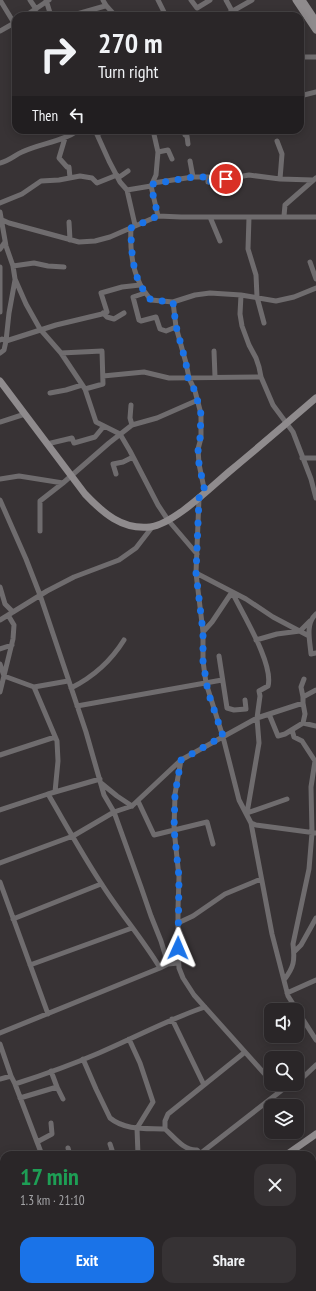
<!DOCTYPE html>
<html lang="en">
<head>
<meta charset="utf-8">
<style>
  :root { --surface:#2a2628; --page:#363234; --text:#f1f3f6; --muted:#a5a5a8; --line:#464345; --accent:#1a73e8 }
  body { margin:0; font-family:"PT Sans Narrow",sans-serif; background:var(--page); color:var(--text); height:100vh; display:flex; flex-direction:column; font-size:15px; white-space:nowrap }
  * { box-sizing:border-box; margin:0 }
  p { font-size:13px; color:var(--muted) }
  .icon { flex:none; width:22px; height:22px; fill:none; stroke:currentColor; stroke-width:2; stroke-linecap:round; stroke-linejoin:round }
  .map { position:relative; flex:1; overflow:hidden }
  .details { position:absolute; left:0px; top:1151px; width:316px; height:140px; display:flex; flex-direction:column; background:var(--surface); border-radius:12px 12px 0 0; box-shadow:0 2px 10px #0003,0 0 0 1px var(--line) }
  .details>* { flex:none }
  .hud { position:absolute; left:12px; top:12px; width:292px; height:122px; border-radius:12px; box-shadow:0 2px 10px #0003,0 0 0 1px var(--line); background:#2a2628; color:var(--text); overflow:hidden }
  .controls { position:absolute; left:264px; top:1003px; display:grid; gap:8px }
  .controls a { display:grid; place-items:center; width:40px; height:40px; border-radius:8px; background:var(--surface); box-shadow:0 2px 10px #0003,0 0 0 1px var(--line); font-size:20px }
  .pin { position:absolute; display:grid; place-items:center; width:34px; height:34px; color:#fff; margin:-17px; border:2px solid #fff; border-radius:50%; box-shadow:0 1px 4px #0007 }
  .me { position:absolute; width:44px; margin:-22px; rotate:1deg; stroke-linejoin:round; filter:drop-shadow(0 0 3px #0008) }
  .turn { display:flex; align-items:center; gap:14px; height:84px; padding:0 20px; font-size:18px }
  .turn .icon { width:52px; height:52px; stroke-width:2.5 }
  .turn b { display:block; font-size:28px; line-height:34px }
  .then { display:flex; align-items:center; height:38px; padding:0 20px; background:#0003; gap:8px; font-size:15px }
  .round { display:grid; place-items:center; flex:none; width:42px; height:42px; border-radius:12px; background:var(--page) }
  .headline { display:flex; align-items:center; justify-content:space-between; height:68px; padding:0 20px }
  h1 { font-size:24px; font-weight:700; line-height:30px; color:#1e9e55 }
  .action { display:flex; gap:8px; margin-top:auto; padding:8px 20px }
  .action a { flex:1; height:46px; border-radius:12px; background:var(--accent); color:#fff; font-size:16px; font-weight:700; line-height:46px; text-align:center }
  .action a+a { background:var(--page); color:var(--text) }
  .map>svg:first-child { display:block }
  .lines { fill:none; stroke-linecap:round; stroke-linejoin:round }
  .street { stroke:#6f6c6e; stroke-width:5 }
  .secondary { stroke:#8f8b8d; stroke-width:7 }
  .route { stroke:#1a73e8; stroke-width:7; stroke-dasharray:0 12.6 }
</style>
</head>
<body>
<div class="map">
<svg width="316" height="1291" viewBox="0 0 316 1291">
  <rect width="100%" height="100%" fill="#383335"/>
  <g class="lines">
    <path class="street" d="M0,0L14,23
      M30,0L36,9
      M46,0L51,16
      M103,0C106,8 111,9 115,16
      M158,0L166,16
      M191,0L197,8L210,0
      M226,0L232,11
      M25,16L49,0
      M70,16L105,6
      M224,16L252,0
      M0,31L16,22
      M300,57H316
      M300,96L316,92
      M95,130L109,161L120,182L127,190L135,225
      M153,130L158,152L156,175L151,186L158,216
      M184,130L185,135L187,136L188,144
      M97,134L109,130
      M65,138L59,158L67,167H69L70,178
      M277,141L282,154L280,179
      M158,152L168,150L172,159
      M190,161L193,177
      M0,163C9,161 15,155 22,152C41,143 62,142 79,130
      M118,178L128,171
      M153,183L193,177H208V182L249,175L280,179L313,180
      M127,190L151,186
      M0,203L22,194L41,181L59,180L80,176L92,178L97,183L117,175
      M0,212L6,246L13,266L15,279L26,304L40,329L61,353L85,389L96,422L120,434L130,451L158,505L168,520L197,554
      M284,216L285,205L316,178
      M210,217L220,241
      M249,217L248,249L256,275L257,297L264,323
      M0,219L9,223L79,242L95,241L110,237L158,216L181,217H316
      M69,222L70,240
      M131,228C130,246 132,268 140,284C143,290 147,295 151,300L173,302L195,295L210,293L241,295L276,301L294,297L316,288
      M0,249L5,242
      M310,262L316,279
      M13,266L34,263L48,266L64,267
      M0,267V312
      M145,293L133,297L139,320L141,321L156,317L160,329L166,331L176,327
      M241,295L240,314L242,326L249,345L256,358L259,367L261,377L273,405L293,432L311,479L316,498
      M173,302L176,327L186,363L189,378L195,391L201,414V438L198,449L199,464L205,493
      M103,313L107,317L114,319L124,313
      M0,340L2,339L6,341L56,325L102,314L107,312L101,293L122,287L140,285
      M214,351L215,377
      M0,353L4,350L6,341L9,313L15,280
      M61,353L102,351L103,384L85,389
      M103,376L144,372L169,378L261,377
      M50,393L66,390L82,385
      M131,405L130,418L132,425
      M0,422L25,414
      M47,444L72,438L74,443L95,437L104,426
      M302,458H316
      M116,474L113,464L123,462L133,457
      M0,479L19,476L63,483L109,443L132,425L157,418L198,400
      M199,498L196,573L203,632V661L206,683L223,737L239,800L251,823L272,934L288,996L316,1040
      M0,500L26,559L40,595L86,732L104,795L114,812L141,887L151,916L161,941L168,964L178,963
      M40,531V501L63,483
      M196,573L246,599L273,617L309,636
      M0,587L5,604L13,612
      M232,592C242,613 274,664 268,686L259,691L260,696L257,718L259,743L247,813L287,799
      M316,614C305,624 310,641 311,654L316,653
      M0,620L47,591L74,577L119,560L136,548L153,526
      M203,632L212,622L232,592
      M256,640L277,634L300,631L310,621
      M0,649L12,645
      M219,656L227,708L234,710L246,709L245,700
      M0,664L4,676L34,687L57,741L58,761L55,792
      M34,687L68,681
      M71,688C93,677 111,661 124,640
      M0,692L13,639L14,625L8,615
      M303,697L301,687L304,679
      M77,706L222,680
      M269,714L278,736L285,734L303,723L316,726
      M303,723L305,714L303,703V697L316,690
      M0,755L55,737
      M181,760L175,794L174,829L179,877L178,909V948L179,968L183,978L194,995L271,1081
      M101,783L117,796L132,806
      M48,794C65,823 82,854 101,883C119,912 142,938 160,968L168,964
      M138,801L154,835L207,822L213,844
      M0,810L48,794L100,779
      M251,823L256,825L316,833
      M0,863L73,836L114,812L132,806L181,760L257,718L303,703
      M0,882L48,1014
      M13,919L101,884
      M178,923L193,916L225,894L261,879
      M294,952L301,945L316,918
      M30,965L132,928
      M284,980C294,967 295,961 293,944L309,869L312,833L311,787L315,761L302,741L294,737L292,730
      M287,993L316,980
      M172,1019L204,1085
      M0,1033L160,968
      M129,1039L140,1063L153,1102L137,1128L138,1155
      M0,1044L11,1076L15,1084L42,1155
      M83,1059L96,1089L110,1118C126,1131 147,1128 165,1129C174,1137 184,1151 197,1150L202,1155
      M0,1079L11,1076
      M297,1083L316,1065
      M15,1084C43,1075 71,1065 99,1053C134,1038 169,1019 205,1007
      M275,1084L282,1090
      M57,1087L63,1099
      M20,1098L57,1087L51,1071
      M165,1129V1121L168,1114L245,1052
      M37,1142L52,1134L51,1123
      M68,1148L70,1155
      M201,1153L282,1090L294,1084
      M107,1155L112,1150L110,1144
      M175,1155L191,1151
      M0,1198L4,1208
      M312,1207L316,1204
      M312,1212L316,1217
      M36,1287L37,1291
      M151,1287L153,1291
      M255,1287L257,1291
      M309,1287L312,1291
      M194,1291L200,1287"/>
    <path class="secondary" d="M296,0L316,30
      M302,0L316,21
      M0,381L85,494C103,513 122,530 150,527C174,524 211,487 230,471C259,447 287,423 316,398
      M286,1155L316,1134
      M84,1291L88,1287"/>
  </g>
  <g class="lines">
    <path class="route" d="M178,948L179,877L174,829L175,794L181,760L223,736L208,692L203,661V632L196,573L199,498L205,492L199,464L198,449L200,438L201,414L195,391L188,378L186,363L176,326L173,302L151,300C147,295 143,290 140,284C132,268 131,246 131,228L158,216L151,186L153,184L193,177H208V182L226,179"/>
  </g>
</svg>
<div class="controls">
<a><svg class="icon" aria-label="sound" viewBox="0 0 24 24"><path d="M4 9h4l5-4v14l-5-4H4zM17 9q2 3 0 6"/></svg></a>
<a><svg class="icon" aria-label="search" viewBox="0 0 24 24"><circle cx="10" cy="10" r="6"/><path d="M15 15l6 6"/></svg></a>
<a><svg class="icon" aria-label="layers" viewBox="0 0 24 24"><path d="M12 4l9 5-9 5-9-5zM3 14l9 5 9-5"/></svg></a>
</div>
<div class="pin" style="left:226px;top:179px;background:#d93025"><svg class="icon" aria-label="arrive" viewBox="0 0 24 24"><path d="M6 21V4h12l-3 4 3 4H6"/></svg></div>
<svg class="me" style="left:178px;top:948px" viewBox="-20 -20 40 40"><path d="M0-17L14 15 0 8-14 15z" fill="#1a73e8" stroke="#fff" stroke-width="4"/></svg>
<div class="hud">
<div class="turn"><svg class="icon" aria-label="right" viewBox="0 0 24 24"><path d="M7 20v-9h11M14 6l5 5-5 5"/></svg><div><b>270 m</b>Turn right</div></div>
<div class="then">Then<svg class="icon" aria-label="left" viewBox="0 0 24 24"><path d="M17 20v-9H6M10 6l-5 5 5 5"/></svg></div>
</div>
<section class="details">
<div class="headline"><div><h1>17 min</h1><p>1.3 km · 21:10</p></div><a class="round"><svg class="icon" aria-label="close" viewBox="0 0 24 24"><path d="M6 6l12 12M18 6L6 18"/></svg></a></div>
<div class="action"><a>Exit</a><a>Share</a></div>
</section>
</div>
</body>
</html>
